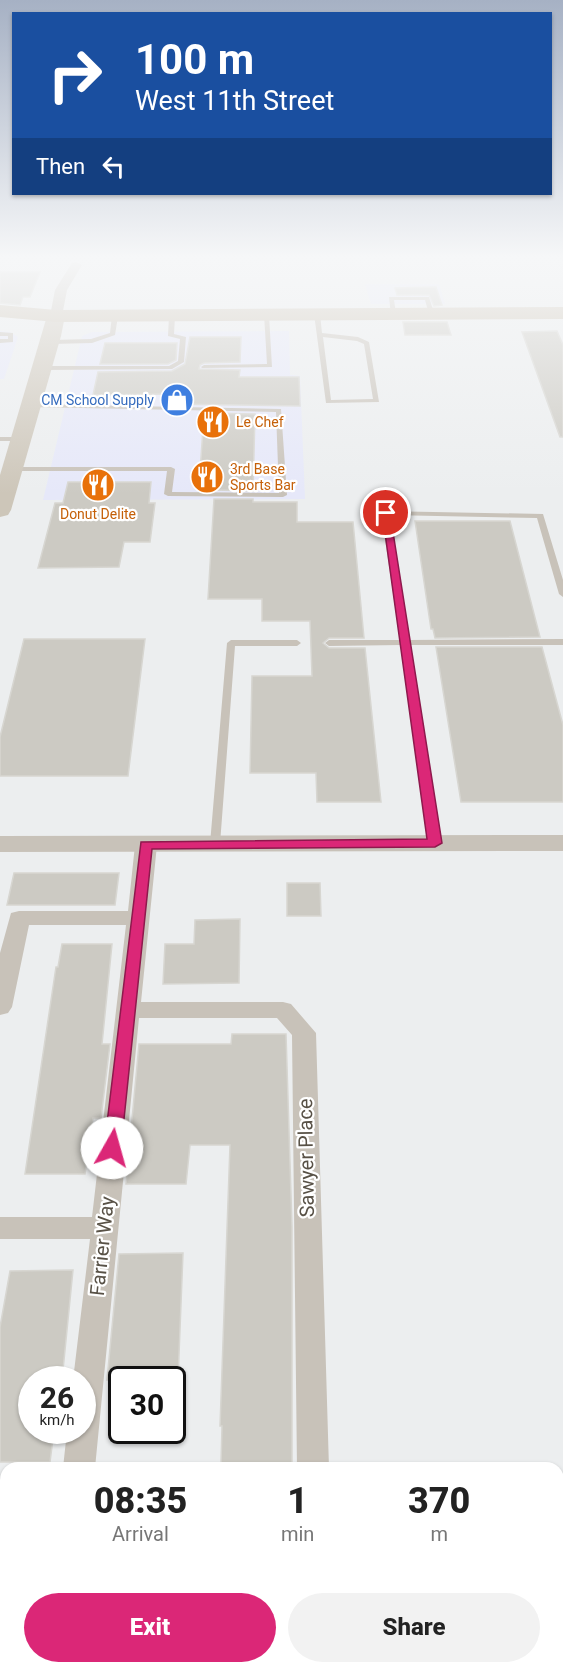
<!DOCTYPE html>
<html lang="en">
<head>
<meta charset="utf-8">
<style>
  :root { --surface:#fff; --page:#f2f2f2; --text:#222; --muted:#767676; --accent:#db2777 }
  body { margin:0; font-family:Roboto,sans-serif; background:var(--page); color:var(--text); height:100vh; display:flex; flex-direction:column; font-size:22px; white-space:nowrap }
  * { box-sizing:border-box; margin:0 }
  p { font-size:20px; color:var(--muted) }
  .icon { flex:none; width:33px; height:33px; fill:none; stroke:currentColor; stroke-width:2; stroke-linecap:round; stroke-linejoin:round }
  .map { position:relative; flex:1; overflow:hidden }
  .sheet { position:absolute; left:0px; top:1462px; width:564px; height:212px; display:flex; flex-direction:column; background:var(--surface); border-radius:18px 18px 0 0; box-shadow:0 2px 4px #0004 }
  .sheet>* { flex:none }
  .banner { position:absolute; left:12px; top:12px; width:540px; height:183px; border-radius:0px; box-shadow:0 2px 4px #0004; background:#1a4fa0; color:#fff; overflow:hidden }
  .speed { position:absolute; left:18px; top:1366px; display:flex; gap:12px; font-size:30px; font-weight:700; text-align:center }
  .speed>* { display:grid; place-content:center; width:78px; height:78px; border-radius:50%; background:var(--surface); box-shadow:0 2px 4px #0004; line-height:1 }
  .speed small { font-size:15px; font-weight:400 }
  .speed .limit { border:3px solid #111; border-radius:9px; background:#fff; color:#111 }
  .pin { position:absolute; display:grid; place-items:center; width:51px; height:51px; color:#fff; margin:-26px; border:3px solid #fff; border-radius:50%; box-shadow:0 2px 6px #0007 }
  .me { position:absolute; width:66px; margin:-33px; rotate:7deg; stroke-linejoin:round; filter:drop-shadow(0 0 4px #0008) }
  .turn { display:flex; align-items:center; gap:21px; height:126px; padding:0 24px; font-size:27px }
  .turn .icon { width:78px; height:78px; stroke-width:2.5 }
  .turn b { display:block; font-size:42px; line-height:51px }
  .then { display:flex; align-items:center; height:57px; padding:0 24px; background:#0003; gap:12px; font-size:22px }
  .eta { display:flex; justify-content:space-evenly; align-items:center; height:102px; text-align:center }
  .eta b { font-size:36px; font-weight:800; line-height:42px }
  .primary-button { display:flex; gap:12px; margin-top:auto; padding:12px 24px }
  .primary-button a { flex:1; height:69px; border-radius:36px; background:var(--accent); color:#fff; font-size:24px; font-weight:800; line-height:69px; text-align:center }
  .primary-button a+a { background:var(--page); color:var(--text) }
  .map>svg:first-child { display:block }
  .commercial { fill:#e6e8f9 }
  .building { fill:#cccac3; stroke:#d7d6d1; stroke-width:1.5 }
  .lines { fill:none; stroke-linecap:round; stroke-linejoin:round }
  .service { fill:#c8c2b9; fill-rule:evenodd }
  .minor { fill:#c8c2b9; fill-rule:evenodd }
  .tertiary { fill:#c8c2b9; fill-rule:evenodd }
  .secondary { fill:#cdc6b9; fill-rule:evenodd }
  .primary { fill:#c9bfae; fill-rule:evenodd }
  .route { fill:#db2777; stroke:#8e194d; stroke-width:1.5 }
  .labels { text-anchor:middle; stroke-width:4.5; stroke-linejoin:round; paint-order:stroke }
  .far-shop-label { font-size:14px; fill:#366cbe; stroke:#fff; text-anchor:end }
  .far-food-label { font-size:14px; fill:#c56008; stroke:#fff; text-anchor:start }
  .near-street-label { font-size:20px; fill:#585146; stroke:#fff }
</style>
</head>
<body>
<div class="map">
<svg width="563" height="1673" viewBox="0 0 563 1673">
  <rect width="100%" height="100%" fill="#eceeef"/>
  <path class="commercial" d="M365,284H439L445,304H371Z
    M0,331L10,332L18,337L4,379H0Z
    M289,331L290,375L300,376L305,499L43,500L82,336L92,332Z"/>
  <path class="building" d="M0,272H40L30,297H23L20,305L0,303Z
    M436,287L442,305L434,306L429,295H397L395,288Z
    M403,322H447L451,335H405Z
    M557,331L563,345V437H560L522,332Z
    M190,337H241L240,362L204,363L200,365L199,369L240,370L239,377H299L300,406L167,404L168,394L93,395L98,372L172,371L185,364Z
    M105,343H177L176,360L168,364H100Z
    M204,413L255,414L253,491L215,490V487H199Z
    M68,482H151L149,503H155L150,542H124L119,567L38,568L55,503H63Z
    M214,499H253V502H297V522H353L364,638H329L323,643L329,648H365L381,802H317L316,773H250L252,676H312L310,621H262V599H208Z
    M415,521H510L540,637L435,638L433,629H431Z
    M24,639H145L128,776H0V737Z
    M436,647H542L563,725V802H461Z
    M14,873H119L115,905H7Z
    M287,883H320L321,916H287Z
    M240,919L239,983L163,984L165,944H194L195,920Z
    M62,944H112L102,1044H110L101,1118H93L85,1174H25L56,967H58Z
    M232,1034H286L292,1227V1463H221L222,1426H220L230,1145H190L186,1184H126L139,1044H231Z
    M183,1253L178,1380H107L119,1254Z
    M73,1270L62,1380H32V1431H54L50,1462H0V1327L10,1271Z"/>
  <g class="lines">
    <path class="service" d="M389,297H429L434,313L429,314L425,300H394L396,314L391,315Z
      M317,312L320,314L322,333L358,337L369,342L379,402L326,403L314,314ZM323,337L357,341L364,344L373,399L331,400Z
      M115,314L118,316L115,335L92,343L51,344L48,342L51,340L91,339L110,333L112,316Z
      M172,314L175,316L174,334L186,337L184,362L172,369L42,370L39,368L42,366H169L178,361L180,339L168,336L169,316Z
      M264,314L269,315L272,367L202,368L201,367L204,365L267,364Z
      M0,332L13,333V342L0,343V339H8V336H0Z
      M31,404L281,409L287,495L283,497L168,496L164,494L167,471H12L8,469L12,467H171L175,469L172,492L279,493L276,412L29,407V405Z
      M0,437H21L25,439L21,441H0Z
      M382,511L543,514L563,580V597L559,594L537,518L389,515L409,640L563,639V645H409L440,843L435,846L430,843L401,645L329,646L325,643L329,640H400L381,513Z
      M231,640H297L301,643L297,646H235L220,844L215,847L210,844L227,643Z"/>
    <path class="minor" d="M76,262L82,265L67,290L62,316L60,319H52L50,316L55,290L72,263Z
      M146,838L153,840L157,845L141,1002H283L291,1004L316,1033L329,1468H297L292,1035L277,1018H139L95,1468H63L67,1431H82V1380H73L90,1239H0V1217H92L126,925H29L12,1007L8,1013L0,1015V953L11,913L19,911H128L135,845L139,840Z
      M0,1483H6V1515H0Z"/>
    <path class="tertiary" d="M563,835V851L0,852V836Z"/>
    <path class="secondary" d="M56,311L62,312L65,316L61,336L11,510L8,515L0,517V475L47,316L50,312Z"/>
    <path class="primary" d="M0,305L56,310L563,307V319L56,322L0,317Z"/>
  </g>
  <linearGradient id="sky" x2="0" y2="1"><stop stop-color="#a6b1c4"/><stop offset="0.52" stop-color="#f6f7f8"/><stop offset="1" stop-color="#f6f7f8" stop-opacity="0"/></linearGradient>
  <rect width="563" height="494" fill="url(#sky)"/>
  <path class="route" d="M382,511L390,513L442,843L435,847L152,849L121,1148L118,1152L112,1154L106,1152L104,1148L141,842L427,839Z"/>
  <defs>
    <symbol id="shop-disc" viewBox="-11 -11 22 22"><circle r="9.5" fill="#3f7fe0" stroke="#fff"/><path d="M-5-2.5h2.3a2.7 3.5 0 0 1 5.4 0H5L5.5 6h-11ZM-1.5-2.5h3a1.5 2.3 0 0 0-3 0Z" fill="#fff"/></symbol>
    <symbol id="restaurant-disc" viewBox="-11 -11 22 22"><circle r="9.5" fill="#e8710a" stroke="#fff"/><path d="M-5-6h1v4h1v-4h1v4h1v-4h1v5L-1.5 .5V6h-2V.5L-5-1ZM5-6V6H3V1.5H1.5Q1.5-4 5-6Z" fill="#fff"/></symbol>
  </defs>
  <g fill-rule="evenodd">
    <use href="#shop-disc" x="158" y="381" width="38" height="38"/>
    <use href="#restaurant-disc" x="194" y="403" width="38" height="38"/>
    <use href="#restaurant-disc" x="188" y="458" width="38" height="38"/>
    <use href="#restaurant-disc" x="79" y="466" width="38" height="38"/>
  </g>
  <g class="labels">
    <g class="far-shop-label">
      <text x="154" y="405">CM School Supply</text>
    </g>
    <g class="far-food-label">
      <text x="236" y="427">Le Chef</text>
      <text x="230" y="474">3rd Base<tspan x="230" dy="16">Sports Bar</tspan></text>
      <text x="98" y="519" text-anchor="middle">Donut Delite</text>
    </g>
    <g class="near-street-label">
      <text transform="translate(306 1158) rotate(-91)" y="7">Sawyer Place</text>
      <text transform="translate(102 1246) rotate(-84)" y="7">Farrier Way</text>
    </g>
  </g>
</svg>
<div class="speed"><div>26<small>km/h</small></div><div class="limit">30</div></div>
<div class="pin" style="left:386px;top:513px;background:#d93025"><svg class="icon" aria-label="arrive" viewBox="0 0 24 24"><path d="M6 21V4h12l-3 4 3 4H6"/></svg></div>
<svg class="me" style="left:112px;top:1148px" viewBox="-20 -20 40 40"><circle r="19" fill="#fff"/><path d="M0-13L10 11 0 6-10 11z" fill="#db2777"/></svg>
<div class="banner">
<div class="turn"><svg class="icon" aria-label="right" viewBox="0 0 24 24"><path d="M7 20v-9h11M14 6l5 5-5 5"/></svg><div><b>100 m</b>West 11th Street</div></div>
<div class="then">Then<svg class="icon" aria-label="left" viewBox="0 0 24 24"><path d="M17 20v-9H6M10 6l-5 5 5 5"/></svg></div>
</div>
<section class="sheet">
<div class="eta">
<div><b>08:35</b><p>Arrival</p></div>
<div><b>1</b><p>min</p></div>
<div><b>370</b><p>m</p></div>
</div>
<div class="primary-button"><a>Exit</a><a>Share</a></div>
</section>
</div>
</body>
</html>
